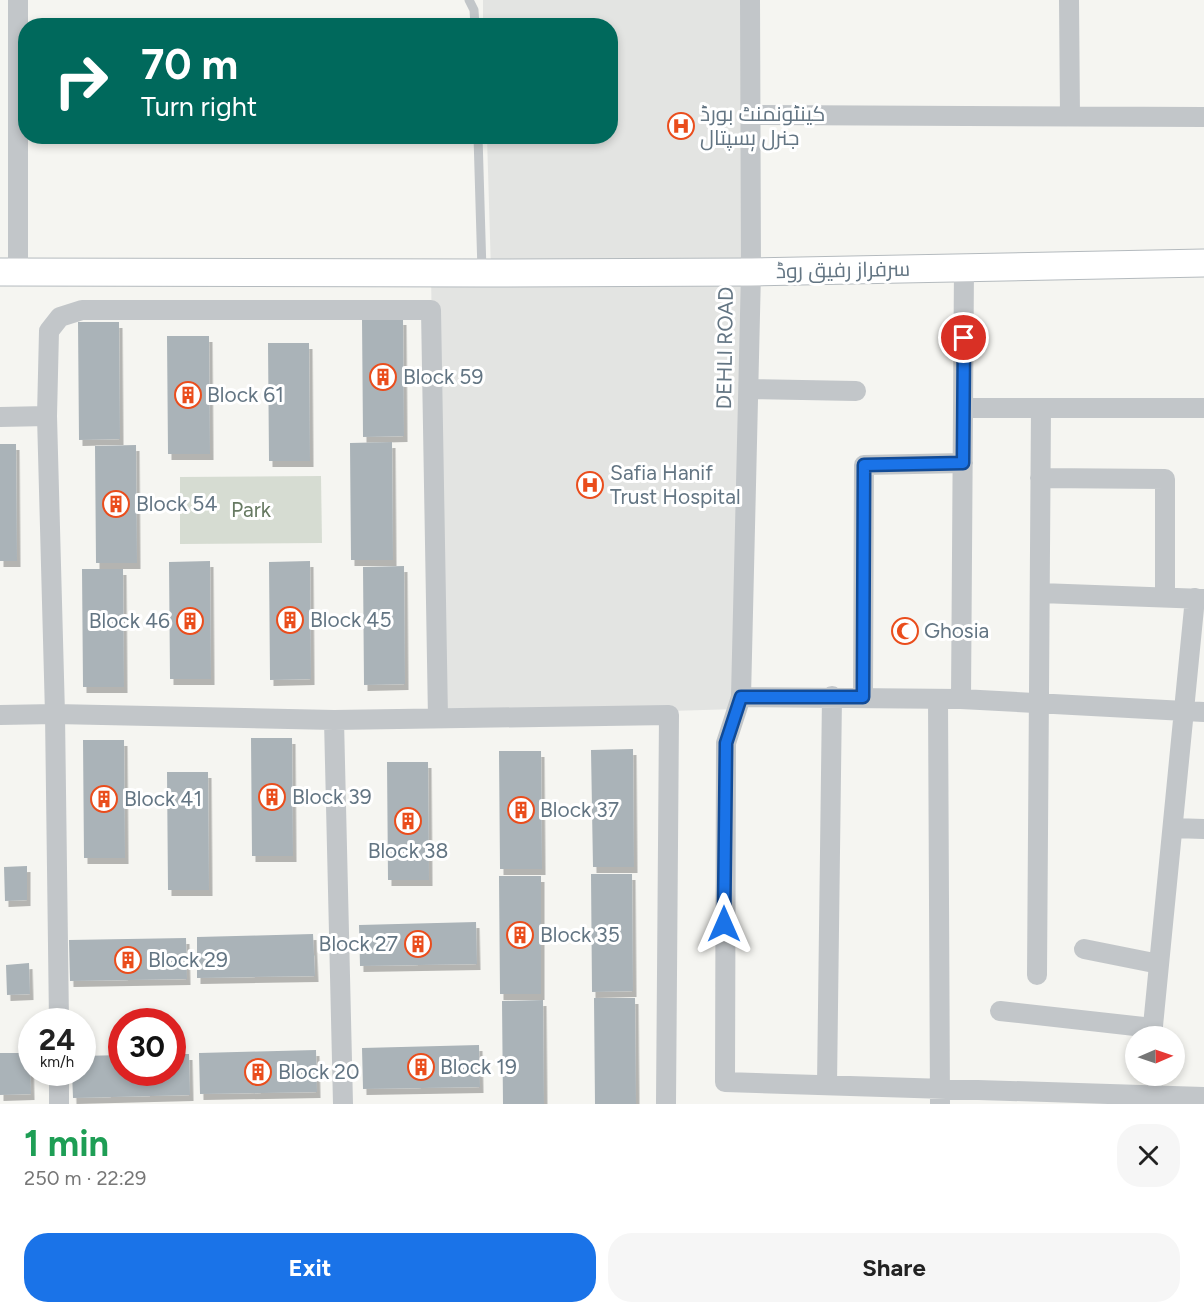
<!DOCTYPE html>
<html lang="en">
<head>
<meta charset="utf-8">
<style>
  :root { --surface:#fff; --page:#f6f6f6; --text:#222; --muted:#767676; --accent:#1a73e8 }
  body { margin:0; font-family:Figtree,Cairo,sans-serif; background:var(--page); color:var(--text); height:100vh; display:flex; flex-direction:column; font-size:22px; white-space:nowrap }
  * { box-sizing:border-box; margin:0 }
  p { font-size:20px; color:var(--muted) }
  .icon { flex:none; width:33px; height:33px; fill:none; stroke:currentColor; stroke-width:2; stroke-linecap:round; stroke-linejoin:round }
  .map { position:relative; height:1104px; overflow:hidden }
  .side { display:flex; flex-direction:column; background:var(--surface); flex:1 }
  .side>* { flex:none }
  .top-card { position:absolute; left:18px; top:18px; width:600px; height:126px; border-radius:24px; box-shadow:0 3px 9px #0003; background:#00695c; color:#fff; overflow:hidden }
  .needle { width:39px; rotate:88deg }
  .controls { position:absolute; left:1125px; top:1026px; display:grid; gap:12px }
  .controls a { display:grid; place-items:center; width:60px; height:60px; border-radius:50%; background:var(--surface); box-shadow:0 3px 9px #0003; font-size:30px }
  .speed { position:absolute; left:18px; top:1008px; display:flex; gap:12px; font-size:30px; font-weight:700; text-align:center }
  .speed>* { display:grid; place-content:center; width:78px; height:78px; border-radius:50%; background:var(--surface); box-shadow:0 3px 9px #0003; line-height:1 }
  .speed small { font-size:15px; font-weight:400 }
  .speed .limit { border:9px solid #d22; background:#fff; color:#111 }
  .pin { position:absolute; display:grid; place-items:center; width:51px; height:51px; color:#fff; margin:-26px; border:3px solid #fff; border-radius:50%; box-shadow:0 2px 6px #0007 }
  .me { position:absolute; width:66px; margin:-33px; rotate:0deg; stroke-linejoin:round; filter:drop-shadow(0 0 4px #0008) }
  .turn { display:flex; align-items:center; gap:21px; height:126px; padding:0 24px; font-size:27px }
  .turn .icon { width:78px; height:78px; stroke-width:2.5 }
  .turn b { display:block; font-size:42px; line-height:51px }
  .round { display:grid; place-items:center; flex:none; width:63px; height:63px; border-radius:24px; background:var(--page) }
  .summary { display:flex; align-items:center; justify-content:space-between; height:102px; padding:0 24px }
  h1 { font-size:36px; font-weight:700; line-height:45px; color:#1e9e55 }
  .button { display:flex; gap:12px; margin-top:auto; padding:12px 24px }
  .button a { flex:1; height:69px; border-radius:24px; background:var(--accent); color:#fff; font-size:24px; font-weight:700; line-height:69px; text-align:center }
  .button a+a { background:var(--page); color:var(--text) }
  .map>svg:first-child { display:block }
  .built { fill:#e3e4e2 }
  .green { fill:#d6dcd2 }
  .building { fill:#aab3b8; filter:url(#shadow) }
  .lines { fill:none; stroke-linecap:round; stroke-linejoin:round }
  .secondary-casing { stroke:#b4babe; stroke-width:29 }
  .lane { stroke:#c2c6c9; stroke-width:9 }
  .street { stroke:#c2c6c9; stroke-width:20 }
  .secondary { stroke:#fff; stroke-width:27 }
  .route-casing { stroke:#114b97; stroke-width:15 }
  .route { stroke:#1a73e8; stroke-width:10 }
  .labels { text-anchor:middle; stroke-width:6; stroke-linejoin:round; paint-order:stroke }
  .poi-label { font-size:21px; fill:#637583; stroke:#fff; text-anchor:start }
  .street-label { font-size:21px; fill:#637583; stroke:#fff }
  .park-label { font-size:21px; fill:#677a62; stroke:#fff }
</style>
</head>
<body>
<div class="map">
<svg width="1204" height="1104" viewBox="0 0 1204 1104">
  <defs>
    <filter id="shadow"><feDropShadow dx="3.5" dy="6" stdDeviation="0" flood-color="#0004"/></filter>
  </defs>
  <rect width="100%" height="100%" fill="#f5f5f1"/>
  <path class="built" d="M483,0H750L736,709L438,718L431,273L491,271L487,137L610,136V26L483,25Z"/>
  <path class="green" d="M321,476L322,543L180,544V477Z"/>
  <path class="building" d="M362,319H403L404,436L363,437Z
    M78,322H119L120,439L79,440Z
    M167,336H209L210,454H168Z
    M268,343H309L310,461H269Z
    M392,442L393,560H351L350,443Z
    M0,444H16L17,561H0Z
    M136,445L137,563H96L95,446Z
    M210,561L211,679H170L169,562Z
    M310,561L311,679L270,680L269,562Z
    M404,566L405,684L364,685L363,567Z
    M82,569H123L124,687H83Z
    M251,738H292L293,856H252Z
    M83,740H124L125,858H84Z
    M633,749L634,867H593L591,750Z
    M499,751H541L542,869H500Z
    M387,762H428L429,880H388Z
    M167,772H208L209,890H168Z
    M27,866V900L5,901L4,867Z
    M591,874H632L633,991L592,992Z
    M499,876H541V994H500Z
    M476,922L477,964L360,966L359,925Z
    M313,934L315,976L197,978V937Z
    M186,938L187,979L70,981L69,940Z
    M29,963L30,994L7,995L6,965Z
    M594,998H635L636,1104H595Z
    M543,1000L544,1104H503L502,1001Z
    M479,1045L480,1087L363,1089L362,1048Z
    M316,1050L317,1092L200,1094L199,1053Z
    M0,1053H30L31,1094L0,1095Z
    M172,1054H189L190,1095L73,1098L72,1072H82V1056L122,1055V1072H172Z"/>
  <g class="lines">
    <defs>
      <path id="secondary" d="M0,272L482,273L751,272L1204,263"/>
    </defs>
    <use href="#secondary" class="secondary-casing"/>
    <path class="lane" d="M469,0L474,10L475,26
      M478,136L482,271"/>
    <path class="street" d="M750,0L751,272L741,697L726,743L725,1082L1204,1097
      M1069,0L1070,116
      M751,115L1204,117
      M18,272V0
      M749,389L856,391
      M963,408H1204
      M0,417L47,416
      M1040,478L1165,479V597
      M1040,593L1204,599
      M741,697L961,699L1204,712
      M863,697L864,465L963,463
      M938,699L940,1104
      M961,699L964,267
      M0,715L55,714L334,720L669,715L666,1104
      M334,720L343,1104
      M1173,828L1204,829
      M1084,949L1159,964
      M1037,975L1041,408
      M1000,1011L1153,1028
      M59,1022L55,714L47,416L49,331L60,317L82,310H431L438,718
      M1152,1036L1195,598
      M59,1072V1104
      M827,1085L832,696"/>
    <use href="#secondary" class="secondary"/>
  </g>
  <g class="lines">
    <defs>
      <path id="route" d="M724,924L726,743L741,697H863L864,465L963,463L964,338"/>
    </defs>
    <use href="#route" class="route-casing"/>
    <use href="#route" class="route"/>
  </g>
  <defs>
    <symbol id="hospital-ring" viewBox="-11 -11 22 22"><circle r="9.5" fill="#fff" stroke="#ea4d1c" stroke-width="1.5"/><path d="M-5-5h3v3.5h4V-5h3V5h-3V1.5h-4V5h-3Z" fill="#ea4d1c"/></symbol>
    <symbol id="building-ring" viewBox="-11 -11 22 22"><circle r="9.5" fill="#fff" stroke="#ea4d1c" stroke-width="1.5"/><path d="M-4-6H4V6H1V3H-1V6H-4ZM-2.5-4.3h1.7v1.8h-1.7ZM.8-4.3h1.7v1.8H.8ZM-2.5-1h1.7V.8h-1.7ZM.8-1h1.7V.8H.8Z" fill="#ea4d1c"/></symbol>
    <symbol id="mosque-ring" viewBox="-11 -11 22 22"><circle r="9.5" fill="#fff" stroke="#ea4d1c" stroke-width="1.5"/><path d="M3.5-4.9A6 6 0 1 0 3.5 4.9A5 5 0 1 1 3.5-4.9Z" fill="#ea4d1c"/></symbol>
  </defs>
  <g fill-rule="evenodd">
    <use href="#hospital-ring" x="666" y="111" width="30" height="30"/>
    <use href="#building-ring" x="368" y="362" width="30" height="30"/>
    <use href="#building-ring" x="173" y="380" width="30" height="30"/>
    <use href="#hospital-ring" x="575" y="470" width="30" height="30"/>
    <use href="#building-ring" x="101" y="489" width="30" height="30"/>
    <use href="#building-ring" x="275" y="605" width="30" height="30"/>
    <use href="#building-ring" x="175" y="606" width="30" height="30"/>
    <use href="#mosque-ring" x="890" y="616" width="30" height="30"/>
    <use href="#building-ring" x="257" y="782" width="30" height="30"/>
    <use href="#building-ring" x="89" y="784" width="30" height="30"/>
    <use href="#building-ring" x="506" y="795" width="30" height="30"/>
    <use href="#building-ring" x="393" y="806" width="30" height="30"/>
    <use href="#building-ring" x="505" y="920" width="30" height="30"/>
    <use href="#building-ring" x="403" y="929" width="30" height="30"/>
    <use href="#building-ring" x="113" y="945" width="30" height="30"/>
    <use href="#building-ring" x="406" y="1052" width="30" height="30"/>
    <use href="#building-ring" x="243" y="1057" width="30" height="30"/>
  </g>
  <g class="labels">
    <g class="poi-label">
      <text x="700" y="121">کینٹونمنٹ بورڈ<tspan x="700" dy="24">جنرل ہسپتال</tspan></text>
      <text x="403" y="384">Block 59</text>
      <text x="207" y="402">Block 61</text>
      <text x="610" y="480">Safia Hanif<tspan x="610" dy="24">Trust Hospital</tspan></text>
      <text x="136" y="511">Block 54</text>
      <text x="310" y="627">Block 45</text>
      <text x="170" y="628" text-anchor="end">Block 46</text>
      <text x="924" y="638">Ghosia</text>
      <text x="292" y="804">Block 39</text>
      <text x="124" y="806">Block 41</text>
      <text x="540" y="817">Block 37</text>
      <text x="408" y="858" text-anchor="middle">Block 38</text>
      <text x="540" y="942">Block 35</text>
      <text x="398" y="951" text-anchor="end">Block 27</text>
      <text x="148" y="967">Block 29</text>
      <text x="440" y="1074">Block 19</text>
      <text x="278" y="1079">Block 20</text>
    </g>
    <g class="street-label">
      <text transform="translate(843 270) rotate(-1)" y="7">سرفراز رفیق روڈ</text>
      <text transform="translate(725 348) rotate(-89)" y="7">DEHLI ROAD</text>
    </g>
    <g class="park-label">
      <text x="251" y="517">Park</text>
    </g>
  </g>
</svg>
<div class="controls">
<a><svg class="needle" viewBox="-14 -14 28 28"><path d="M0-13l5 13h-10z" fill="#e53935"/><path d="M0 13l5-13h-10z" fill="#767676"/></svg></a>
</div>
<div class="speed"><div>24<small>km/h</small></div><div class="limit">30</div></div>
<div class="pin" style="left:964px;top:338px;background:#d93025"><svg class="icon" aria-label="arrive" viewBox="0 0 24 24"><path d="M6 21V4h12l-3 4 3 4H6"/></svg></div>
<svg class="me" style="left:724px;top:924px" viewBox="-20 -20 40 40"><path d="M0-17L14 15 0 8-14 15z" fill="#1a73e8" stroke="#fff" stroke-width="4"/></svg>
<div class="top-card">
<div class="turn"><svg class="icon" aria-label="right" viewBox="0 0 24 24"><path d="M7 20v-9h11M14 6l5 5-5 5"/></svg><div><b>70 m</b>Turn right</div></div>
</div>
</div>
<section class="side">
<div class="summary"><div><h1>1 min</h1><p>250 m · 22:29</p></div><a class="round"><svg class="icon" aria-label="close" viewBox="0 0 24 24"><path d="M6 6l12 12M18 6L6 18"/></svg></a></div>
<div class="button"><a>Exit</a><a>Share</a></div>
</section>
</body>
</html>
